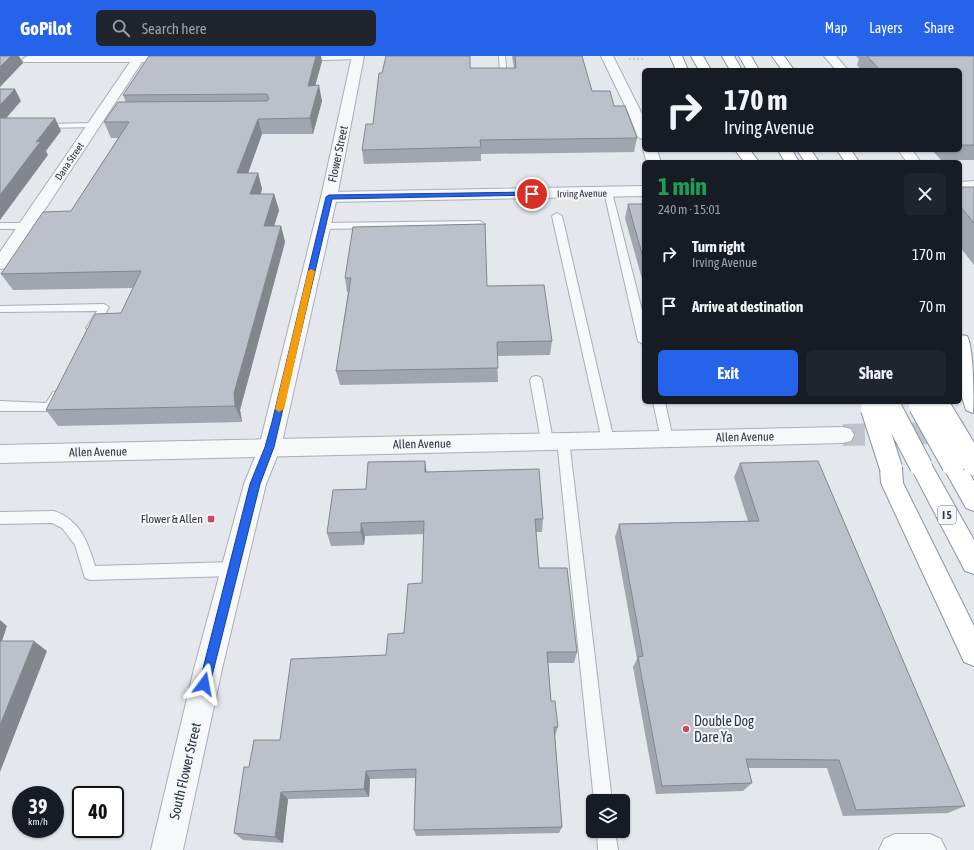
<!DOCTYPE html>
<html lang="en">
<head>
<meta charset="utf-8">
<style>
  :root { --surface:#171b24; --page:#20242c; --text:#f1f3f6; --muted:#9ea1a6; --accent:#2563eb }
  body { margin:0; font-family:"Asap Condensed",sans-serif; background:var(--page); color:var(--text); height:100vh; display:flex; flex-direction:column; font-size:15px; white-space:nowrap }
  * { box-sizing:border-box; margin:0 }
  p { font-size:13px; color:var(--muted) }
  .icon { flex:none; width:22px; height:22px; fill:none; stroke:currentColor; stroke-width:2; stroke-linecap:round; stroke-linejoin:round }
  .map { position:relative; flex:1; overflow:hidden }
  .panel { position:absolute; left:642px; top:104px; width:320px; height:244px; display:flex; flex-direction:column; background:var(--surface); border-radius:6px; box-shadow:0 1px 3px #0004 }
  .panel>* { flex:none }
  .guide { position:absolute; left:642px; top:12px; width:320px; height:84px; border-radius:6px; box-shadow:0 1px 3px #0004; background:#171b24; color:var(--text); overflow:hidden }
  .fabs { position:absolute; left:586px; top:738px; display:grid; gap:8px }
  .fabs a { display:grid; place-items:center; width:44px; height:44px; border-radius:6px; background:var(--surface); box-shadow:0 1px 3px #0004; font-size:20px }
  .speed { position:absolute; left:12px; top:730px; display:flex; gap:8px; font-size:20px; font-weight:700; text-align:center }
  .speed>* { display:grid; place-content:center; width:52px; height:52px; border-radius:50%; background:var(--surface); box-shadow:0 1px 3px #0004; line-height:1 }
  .speed small { font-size:10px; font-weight:400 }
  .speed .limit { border:2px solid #111; border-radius:6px; background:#fff; color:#111 }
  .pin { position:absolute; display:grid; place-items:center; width:34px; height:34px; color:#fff; margin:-17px; border:2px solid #fff; border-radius:50%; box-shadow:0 1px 4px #0007 }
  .me { position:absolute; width:44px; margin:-22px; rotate:13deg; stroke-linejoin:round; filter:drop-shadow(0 0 3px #0008) }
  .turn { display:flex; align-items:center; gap:14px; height:84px; padding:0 16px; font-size:18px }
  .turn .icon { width:52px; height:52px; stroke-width:2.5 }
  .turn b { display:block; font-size:28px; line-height:34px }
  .round { display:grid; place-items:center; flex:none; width:42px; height:42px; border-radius:6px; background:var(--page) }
  .head { display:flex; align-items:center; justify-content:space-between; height:68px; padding:0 16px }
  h1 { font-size:24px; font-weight:700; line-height:30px; color:#1e9e55 }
  .cta { display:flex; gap:8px; margin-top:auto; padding:8px 16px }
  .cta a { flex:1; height:46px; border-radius:6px; background:var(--accent); color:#fff; font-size:16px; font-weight:700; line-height:46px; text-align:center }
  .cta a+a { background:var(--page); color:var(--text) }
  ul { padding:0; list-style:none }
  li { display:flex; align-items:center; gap:12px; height:52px; padding:0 16px }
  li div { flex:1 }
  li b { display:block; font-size:15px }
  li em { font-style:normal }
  header { display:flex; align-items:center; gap:24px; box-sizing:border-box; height:56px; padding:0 20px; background:var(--accent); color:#fff }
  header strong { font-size:19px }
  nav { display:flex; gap:22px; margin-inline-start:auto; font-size:14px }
  .search { width:280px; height:36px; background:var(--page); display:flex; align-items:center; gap:10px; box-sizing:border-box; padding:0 14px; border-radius:6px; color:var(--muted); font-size:15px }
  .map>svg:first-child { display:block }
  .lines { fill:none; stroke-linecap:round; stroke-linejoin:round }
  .minor-tunnel { stroke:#bfc3cb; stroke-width:22; stroke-dasharray:22 11; stroke-linecap:butt }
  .service-casing { stroke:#a9aeb7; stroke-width:2 }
  .minor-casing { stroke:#a9aeb7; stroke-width:2 }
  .tertiary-casing { stroke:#a9aeb7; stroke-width:2 }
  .motorway-casing { stroke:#8b94a3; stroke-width:2 }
  .path { stroke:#c2c5cb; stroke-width:1.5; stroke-dasharray:2 2; stroke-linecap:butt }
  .service { fill:#f7f8fa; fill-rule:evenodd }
  .minor { fill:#f7f8fa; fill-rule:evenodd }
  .tertiary { fill:#f7f8fa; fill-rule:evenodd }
  .motorway { fill:#fff; fill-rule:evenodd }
  .motorway-bridge-casing { stroke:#8b94a3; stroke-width:24; stroke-linecap:butt }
  .motorway-bridge { stroke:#fff; stroke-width:22 }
  .wall { fill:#a1a5ae }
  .shaded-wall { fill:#83868d }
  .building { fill:#bbc0ca; stroke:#83868d }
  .route { fill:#2563eb; stroke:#184099 }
  .slow { fill:#f59e0b }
  .poi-dot { fill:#d1495b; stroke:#f4f6f9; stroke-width:1.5 }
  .labels { text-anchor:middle; stroke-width:4; stroke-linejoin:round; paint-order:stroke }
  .far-street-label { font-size:10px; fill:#2b3445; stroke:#f4f6f9 }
  .shield { fill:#f4f6f9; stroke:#676e7b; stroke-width:1 }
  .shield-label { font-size:11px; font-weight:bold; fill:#2b3445 }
  .street-label { font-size:12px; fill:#2b3445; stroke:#f4f6f9 }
  .poi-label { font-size:12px; fill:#2b3445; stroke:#f4f6f9; text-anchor:end }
  .near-poi-label { font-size:14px; fill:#2b3445; stroke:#f4f6f9; text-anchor:start }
  .near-street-label { font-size:14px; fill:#2b3445; stroke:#f4f6f9 }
</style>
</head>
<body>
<header>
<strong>GoPilot</strong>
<div class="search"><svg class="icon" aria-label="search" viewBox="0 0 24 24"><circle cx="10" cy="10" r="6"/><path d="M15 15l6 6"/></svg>Search here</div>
<nav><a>Map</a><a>Layers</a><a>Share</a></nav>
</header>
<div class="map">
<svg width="974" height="794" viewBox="0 0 974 794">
  <rect width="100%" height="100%" fill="#e4e7ec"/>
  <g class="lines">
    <path class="minor-tunnel" d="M843,379L974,376"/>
    <defs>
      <path id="service" d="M499,0H505L507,22L500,20Z
        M94,67L98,69L97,71L42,72L38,70L42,68Z
        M608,133L612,136L644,262V289L638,285L604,136Z
        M557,157L562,160L614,384L613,387L608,389L603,387L602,384L552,160Z
        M480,165L485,168L483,170L322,173L317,170L322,167Z
        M0,167H26L31,170L26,173H0Z
        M104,248L109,251L96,275L92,276L86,272L97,255L0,256V250Z
        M536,320L540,321L542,324L553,385L552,388L547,390L542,388L541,385L530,324L532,321Z
        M57,335L61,336L63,339L54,355H0V345L46,347L53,336Z
        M653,346H665L673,383L672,386L667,388L662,386L661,383Z
        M563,379L568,381L569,384L612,745H594L557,384L558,381Z
        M54,455C80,464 88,486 95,510L233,506L238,508L240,513L238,518L233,520L90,524L85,522L75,489L62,472L52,467L0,468V456Z
        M597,775H615L618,794H598Z"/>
      <path id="minor" d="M28,0H181L183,2L177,6H142L9,208L6,212L0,213V196L130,6H24L22,4L24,2Z
        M286,0H364L358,3L291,5L287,3Z
        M601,0H613L644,62V83L639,82L637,79L629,58Z
        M824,0H836L848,14H836Z
        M644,92V94H657L661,106H647L643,94Z
        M898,94H912L921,106H907Z
        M974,125V135L960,136V126Z
        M644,130V140L329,146L324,144L321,141L324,138L329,136Z
        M843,371L851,373L854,379L851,385L843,387L0,407V389Z
        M895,778H930L941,783L946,794H879L884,783Z"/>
      <path id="tertiary" d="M352,0H364L337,141L281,391L266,428L222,613L183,794H151L194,613L244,428L259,391L321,141Z"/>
      <path id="motorway" d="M670,0H682L688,14H676Z
        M691,0H703L711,14H699Z
        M722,0H734L742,14H730Z
        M739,0H751L759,14H747Z
        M772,0H784L794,14H782Z
        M735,94H750L759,106H744Z
        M778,94H792L799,106H785Z
        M797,94H811L819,106H805Z
        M837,94H851L859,106H845Z
        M960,279L967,280C974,292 974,345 973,357L966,354L960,335Z
        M953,400L961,403L974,425V455L966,452L942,409L945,403Z
        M921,401L929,404L974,484V518L965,515L910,410L913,404Z
        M891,403L899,406L902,412L903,427L974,570V610L964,606L881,427L880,412L883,406Z"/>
    </defs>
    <use href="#service" class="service-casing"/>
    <use href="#minor" class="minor-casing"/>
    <use href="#tertiary" class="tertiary-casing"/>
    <use href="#motorway" class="motorway-casing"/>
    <path class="path" d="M629,3H644"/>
    <use href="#service" class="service"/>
    <use href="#minor" class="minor"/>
    <use href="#tertiary" class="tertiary"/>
    <use href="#motorway" class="motorway"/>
    <defs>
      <path id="motorway-bridge" d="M920,350L953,409
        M939,350L974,408
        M890,351L921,410
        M872,353L891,412"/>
    </defs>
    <use href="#motorway-bridge" class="motorway-bridge-casing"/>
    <use href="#motorway-bridge" class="motorway-bridge"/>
  </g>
  <path class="wall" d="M512,0H582L592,35L614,50L637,82L634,96L481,98V105L364,108L362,94L373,68L382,17L470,12H514Z
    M856,0H974V104H941L932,94H960V14H861L857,9L859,3Z
    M322,5L315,29L322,45L313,78H262L248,117H258L262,133L261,138H274L279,154L274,170H281L285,186L240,354L242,366L58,370L46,354L121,257L133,232L13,234L1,218L71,155L118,82H111L104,66L126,46L123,39Z
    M960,131H974V209L960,191Z
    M628,148H644V230L625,162Z
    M353,171L487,230L552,285L550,299L497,300L498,326L340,329L336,315L348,236H347L345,222Z
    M740,407L965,750L948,757L843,760L827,712H748L752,727L743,735L656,738L633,611L637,603L615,481L619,468L748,465L734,421Z
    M427,416L543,463L542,476H536L539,512L577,596L574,607H548L551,645L558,671L555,680L562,771L559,777L416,780L414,774L415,722L370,723L369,741L288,743L283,787L243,784L234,777L249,711L280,684L386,599L404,577L422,527L424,478L365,480L364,489L331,490L327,477L366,433Z"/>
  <path class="shaded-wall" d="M11,0H19L23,7L0,31V11Z
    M316,0H321L322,5L311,45L308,30Z
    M319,29L322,45L313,78L310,62Z
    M15,33L21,45L2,67L0,68V49Z
    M55,62L61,75L46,95L48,99L0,164V139L36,86Z
    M258,63L262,78L242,134L237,117Z
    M258,117L262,133L255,155L250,138Z
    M274,138L279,154L269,187L264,170Z
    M281,170L285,186L240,354L242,366L235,350L234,337Z
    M425,405L427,418L425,416Z
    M361,467L365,480L364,489L361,476Z
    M0,564L7,570L0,591Z
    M34,585L47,595L0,716V669Z
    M366,715L370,723L369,741L364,733Z
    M281,736L288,743L283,787L275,781Z"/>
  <path class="building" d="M0,0H11L0,11Z
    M149,0H316L308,30L319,29L310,62L258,63L237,117H258L250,138H274L264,170H281L234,337L235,350L46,354L95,258L121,257L141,215L1,218L43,156L71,155L129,66H104L118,46L267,45L269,43L267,38L123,39Z
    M386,0H470V12H516L515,0H582L592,35H610L614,50H625L637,82L480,84L481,91L362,94L366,68H373L379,17H382Z
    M867,0H974V89H960V14H880Z
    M0,33H15L0,49Z
    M0,62H55L36,86L41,85L0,139Z
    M960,131H974V167L960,150Z
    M628,148H644V205Z
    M485,168L487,230L544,229L552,285L497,286L498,312L336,315L351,222H345L353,171Z
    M425,405V416L539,413L543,463H535L539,512H567L577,596H547L551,645H555L558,671H554L562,771L414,774L416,713L366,715L364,733L281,736L275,781L234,777L244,711H249L254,684H280L291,603L386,599L388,578L404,577L408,528L422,527L424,465L361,467V476L327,477L333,434L366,433L368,406Z
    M818,405L965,750L856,754L839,704L746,703L752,727L662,730L638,601L643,600L619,468L759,465L740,407Z
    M0,585H34L0,669Z"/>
  <path class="route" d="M532,136H534V139L332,143L274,391L260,428L209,632L204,634L200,632L199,628L250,428L265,391L272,366L326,141L329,139Z"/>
  <path class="slow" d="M311,213L315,215L284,353L279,356L275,353L308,215Z"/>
  <g class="poi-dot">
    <rect x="207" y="459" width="8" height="8" rx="2"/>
    <circle cx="686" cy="673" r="4"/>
  </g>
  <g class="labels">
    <g class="far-street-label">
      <text transform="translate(69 105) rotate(-56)" y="4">Dana Street</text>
      <text transform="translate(582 137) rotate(-1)" y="4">Irving Avenue</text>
    </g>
    <rect class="shield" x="938" y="450" width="18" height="18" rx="3"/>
    <g class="shield-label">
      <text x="947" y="463">I 5</text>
    </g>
    <g class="street-label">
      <text transform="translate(338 98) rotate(-78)" y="4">Flower Street</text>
      <text transform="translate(745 381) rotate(-1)" y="4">Allen Avenue</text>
      <text transform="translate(422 388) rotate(-1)" y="4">Allen Avenue</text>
      <text transform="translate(98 396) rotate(-1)" y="4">Allen Avenue</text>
    </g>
    <g class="poi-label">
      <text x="203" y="467">Flower &amp; Allen</text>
    </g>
    <g class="near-poi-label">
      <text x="694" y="670">Double Dog<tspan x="694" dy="16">Dare Ya</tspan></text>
    </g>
    <g class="near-street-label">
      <text transform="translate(185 715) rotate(-77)" y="5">South Flower Street</text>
    </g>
  </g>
</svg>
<div class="fabs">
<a><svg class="icon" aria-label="layers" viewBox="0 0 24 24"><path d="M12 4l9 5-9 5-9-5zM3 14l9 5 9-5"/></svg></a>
</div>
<div class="speed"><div>39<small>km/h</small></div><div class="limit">40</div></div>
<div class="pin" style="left:532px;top:138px;background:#d93025"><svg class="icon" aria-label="arrive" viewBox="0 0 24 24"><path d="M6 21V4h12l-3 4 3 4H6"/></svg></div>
<svg class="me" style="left:204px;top:628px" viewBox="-20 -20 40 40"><path d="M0-17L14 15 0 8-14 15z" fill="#2563eb" stroke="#fff" stroke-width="4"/></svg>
<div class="guide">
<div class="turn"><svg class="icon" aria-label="right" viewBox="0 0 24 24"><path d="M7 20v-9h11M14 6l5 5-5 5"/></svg><div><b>170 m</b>Irving Avenue</div></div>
</div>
<section class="panel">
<div class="head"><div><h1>1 min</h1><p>240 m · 15:01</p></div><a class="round"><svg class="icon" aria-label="close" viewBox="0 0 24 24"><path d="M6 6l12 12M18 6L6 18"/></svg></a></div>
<ul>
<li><svg class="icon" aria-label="right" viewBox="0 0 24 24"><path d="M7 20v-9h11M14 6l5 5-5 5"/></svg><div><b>Turn right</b><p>Irving Avenue</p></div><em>170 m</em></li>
<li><svg class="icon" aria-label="arrive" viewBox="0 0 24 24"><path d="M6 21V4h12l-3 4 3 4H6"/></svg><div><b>Arrive at destination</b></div><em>70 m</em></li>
</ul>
<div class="cta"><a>Exit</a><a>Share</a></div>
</section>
</div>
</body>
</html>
